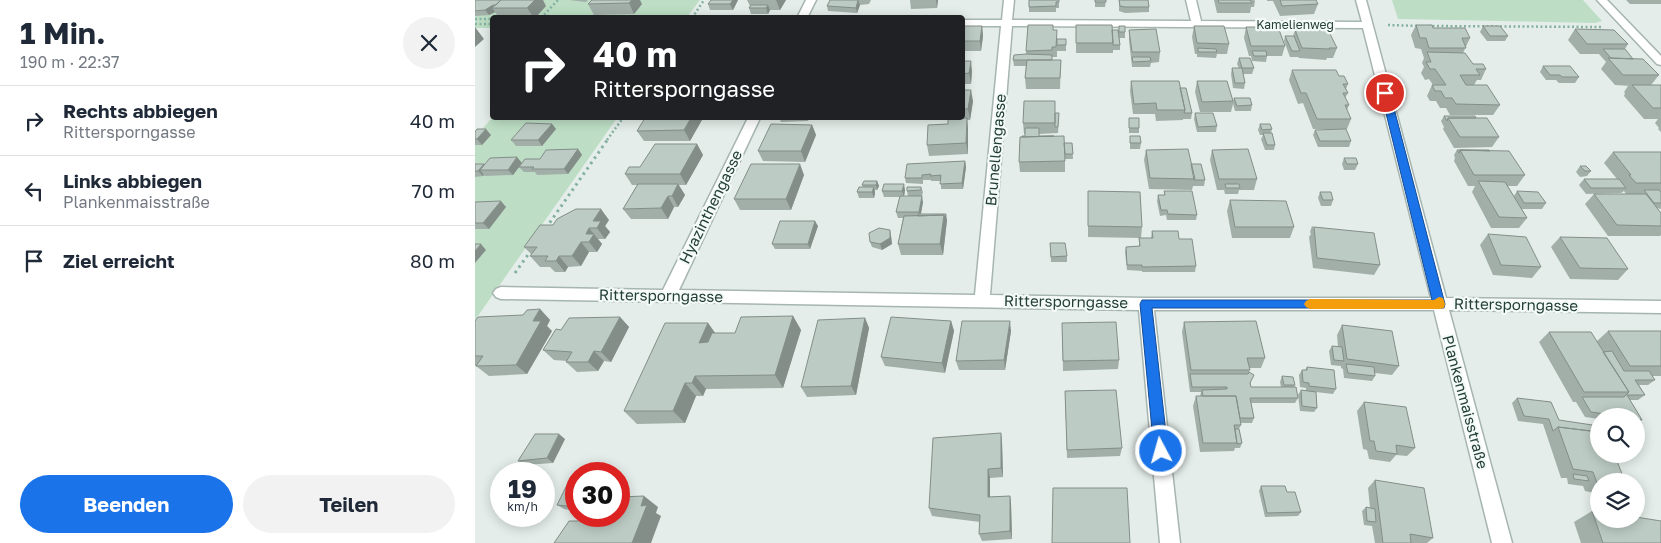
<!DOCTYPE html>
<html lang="de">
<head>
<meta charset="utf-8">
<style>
  :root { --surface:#fff; --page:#f2f2f3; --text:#1f2937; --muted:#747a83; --line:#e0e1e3; --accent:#1a73e8 }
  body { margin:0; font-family:"Golos Text",sans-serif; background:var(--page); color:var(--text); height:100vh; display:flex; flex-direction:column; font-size:19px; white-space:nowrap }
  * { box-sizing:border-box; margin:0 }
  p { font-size:16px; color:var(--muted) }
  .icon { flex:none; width:28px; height:28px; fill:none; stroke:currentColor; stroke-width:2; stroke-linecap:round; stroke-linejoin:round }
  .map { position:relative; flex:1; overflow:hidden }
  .sheet { display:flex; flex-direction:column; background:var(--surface); width:475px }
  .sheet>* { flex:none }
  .top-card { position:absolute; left:15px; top:15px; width:475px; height:105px; border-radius:5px; box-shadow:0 2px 12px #0003; background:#202124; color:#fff; overflow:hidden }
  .tools { position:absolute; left:1115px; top:408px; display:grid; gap:10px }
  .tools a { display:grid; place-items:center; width:55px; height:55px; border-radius:50%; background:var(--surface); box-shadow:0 2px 12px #0003; font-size:25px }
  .speed { position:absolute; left:15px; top:462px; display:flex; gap:10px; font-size:25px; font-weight:700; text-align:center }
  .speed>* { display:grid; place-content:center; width:65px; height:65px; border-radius:50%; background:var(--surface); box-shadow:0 2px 12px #0003; line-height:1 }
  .speed small { font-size:12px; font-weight:400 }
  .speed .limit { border:8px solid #d22; background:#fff; color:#111 }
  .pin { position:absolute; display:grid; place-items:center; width:42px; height:42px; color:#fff; margin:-21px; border:2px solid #fff; border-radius:50%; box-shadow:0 1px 5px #0007 }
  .me { position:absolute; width:55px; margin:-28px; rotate:354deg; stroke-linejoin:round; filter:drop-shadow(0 0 4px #0008) }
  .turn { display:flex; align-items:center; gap:18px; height:105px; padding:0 20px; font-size:22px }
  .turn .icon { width:65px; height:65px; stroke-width:2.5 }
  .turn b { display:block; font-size:35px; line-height:42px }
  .round { display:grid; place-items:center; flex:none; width:52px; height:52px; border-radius:26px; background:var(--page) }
  .headline { display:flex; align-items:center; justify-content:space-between; height:85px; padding:0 20px }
  h1 { font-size:30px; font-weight:700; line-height:38px }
  .primary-button { display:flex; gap:10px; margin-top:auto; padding:10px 20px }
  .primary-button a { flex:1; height:58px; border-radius:30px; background:var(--accent); color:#fff; font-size:20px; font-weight:700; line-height:58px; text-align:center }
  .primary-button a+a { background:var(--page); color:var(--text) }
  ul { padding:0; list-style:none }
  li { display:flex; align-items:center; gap:15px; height:70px; padding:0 20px; border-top:1px solid var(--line) }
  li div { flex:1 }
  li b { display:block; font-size:19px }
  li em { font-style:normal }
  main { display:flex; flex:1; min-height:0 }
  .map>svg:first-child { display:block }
  .green { fill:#bddec5 }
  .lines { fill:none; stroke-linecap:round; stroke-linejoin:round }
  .street-casing { stroke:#a6b5b0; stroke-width:3 }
  .path-far1 { stroke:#84b1a1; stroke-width:2.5; stroke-dasharray:2 2.5; stroke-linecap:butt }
  .path { stroke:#84b1a1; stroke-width:3; stroke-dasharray:2.5 4; stroke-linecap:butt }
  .street { fill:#fff; fill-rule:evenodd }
  .wall { fill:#a2afa9 }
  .shaded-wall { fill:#848e89 }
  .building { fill:#bccbc4; stroke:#848e89 }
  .route { fill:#1a73e8; stroke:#114b97 }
  .slow { fill:#f59e0b }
  .labels { text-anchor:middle; stroke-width:4.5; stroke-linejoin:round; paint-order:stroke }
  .far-street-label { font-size:12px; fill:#233f36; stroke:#f4faf7 }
  .street-label { font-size:15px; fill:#233f36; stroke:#f4faf7 }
</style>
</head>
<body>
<main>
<section class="sheet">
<div class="headline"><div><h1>1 Min.</h1><p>190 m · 22:37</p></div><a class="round"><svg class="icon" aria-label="close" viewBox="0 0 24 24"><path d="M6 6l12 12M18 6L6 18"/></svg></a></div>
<ul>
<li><svg class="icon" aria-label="right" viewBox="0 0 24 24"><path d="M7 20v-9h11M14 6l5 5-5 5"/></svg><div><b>Rechts abbiegen</b><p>Rittersporngasse</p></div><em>40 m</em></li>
<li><svg class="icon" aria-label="left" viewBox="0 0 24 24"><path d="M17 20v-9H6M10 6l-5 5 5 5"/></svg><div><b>Links abbiegen</b><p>Plankenmaisstraße</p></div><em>70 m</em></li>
<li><svg class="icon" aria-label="arrive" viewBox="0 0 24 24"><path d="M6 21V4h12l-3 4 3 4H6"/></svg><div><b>Ziel erreicht</b></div><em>80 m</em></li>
</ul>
<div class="primary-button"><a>Beenden</a><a>Teilen</a></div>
</section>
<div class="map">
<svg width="1186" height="543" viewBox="0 0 1186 543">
  <rect width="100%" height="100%" fill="#e4ede9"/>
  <path class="green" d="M0,0H225L212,17L18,18L17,28H0Z
    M917,0H1108L1127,21L1120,23L923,19Z
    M18,117L142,118L0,320V137Z"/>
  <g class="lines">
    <defs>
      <path id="street" d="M331,0H341L332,18H322Z
        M529,0H539L537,20L716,21L711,0H721L726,21L887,22L881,0H891L971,298L1186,301V313L974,310L1037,543H1017L959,310H679L705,543H685L664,310L26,299L21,297L18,293L21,289L26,287L188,290L273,118H285L204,290L500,295L526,26H488V20H527ZM537,26L888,28L956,298H671L515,295Z
        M1122,0H1132L1186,56V65L1182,64Z"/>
    </defs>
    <use href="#street" class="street-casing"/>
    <path class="path-far1" d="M66,18L83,0
      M217,18L229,0
      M0,19H18
      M0,24H18
      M913,25L945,26
      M953,26L1127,27
      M132,140L148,118"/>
    <path class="path" d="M71,228L133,139
      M40,273L57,249"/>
    <use href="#street" class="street"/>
  </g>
  <path class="wall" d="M0,0L71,6L60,18H24L20,12L14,15L0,16Z
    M94,0H113L111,2Z
    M117,0L167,4L159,14L119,15L113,4Z
    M263,0L258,10H235L233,4Z
    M272,0H311L305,10H295L293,14H276L274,8L275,6Z
    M355,0H396L394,4L385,5L382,13L353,11L352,6Z
    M435,0H463L462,8L436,9Z
    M554,0H584V8H581V12H554Z
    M620,0H631L630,7H620Z
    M644,0H673L674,7V12L650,13L644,11Z
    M739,0H779L780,1L779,7H776L775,13H742Z
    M792,0H841L843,4L839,14L805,16L798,1H792Z
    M1151,0H1186V4H1155Z
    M601,25L643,32L644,26L650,32V38H644L645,45V50H638V53H601Z
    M941,25L958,28L995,38L988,53L998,64L1011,69L1006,80H1002L999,85L1025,105L1018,115H975L971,108H965L961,101H955L952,96L957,85H958L954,79L950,80L946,73L949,67L947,63L949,58L946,49L940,48L936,35Z
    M488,26H507L508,36L506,51H488Z
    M719,26L754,44L752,54H742L741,58L722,57V54H720L717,37Z
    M1008,26L1033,36L1030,41H1012L1005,32Z
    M771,27L810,46L807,56H792L791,62L777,61L776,56H774L769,38Z
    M1100,29L1153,44L1150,49L1158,59L1184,75L1176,85H1186V132L1183,129L1184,128L1180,123L1183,119H1169L1149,96L1150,93L1149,92L1153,86H1156L1140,85L1126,69L1131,62L1124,54H1105L1093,40Z
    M578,30L582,39H591V51H582V57H577V60H586L585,89H551L550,78L551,66H539L538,60L551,54V51Z
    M654,30L685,52L684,62L676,63L675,67H657L654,40Z
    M820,30L862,48L858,58H852L851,60L824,58L823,57H815L809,41L810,36H818Z
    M764,58L779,68L777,74H768L770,83L769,89L758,88L756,74L757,68H764L762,64Z
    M488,61L497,71L496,84H490L489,90L498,101L495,120H492L493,129V154L454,156L452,145L473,124V120H435V118H488Z
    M1068,66L1104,77L1100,83H1084L1081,80H1071L1065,72Z
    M817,70L864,76L873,84L871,89L873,93L870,98L874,105L872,110L876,119L872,129H838L828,103L823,104L814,80Z
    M656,81L705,88L717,113L716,119H708V120L681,121L680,114H658L655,91Z
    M722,81L758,101L759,98L777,105L776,111H760L758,104L756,112H725L720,92Z
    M580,113H584L583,133L564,134V136L589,143H597L598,159H590V172H545L544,162L550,136V134H549L548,123Z
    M720,113L742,126L741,132H722L719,119Z
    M969,116L1001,118L1024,137L1017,147L979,148L968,129L969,127L966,121Z
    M228,118L215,141H169L162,131Z
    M304,118H334L333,121L306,122Z
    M654,118L664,128V133H654Z
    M77,124L81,129L67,146H41L36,140Z
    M785,124L797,129L796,133L800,145L799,150H790L786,139L788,135H785L783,130Z
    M337,125L341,135L330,162L288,161L283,151Z
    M840,130L876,141L874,147H843L838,135Z
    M0,132L16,135L7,145H0Z
    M655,136L666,143L665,149H655Z
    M222,144L228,155L211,185H204L210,195L203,207H199L193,219H156L148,209L162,185H157L150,174Z
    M103,149L107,155L93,174L62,175L60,172H49L44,167L65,159Z
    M671,150L716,164L730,180L729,186H718L717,190L674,189L669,160Z
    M737,150L782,179L779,190H764L763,194H750L749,190H742L735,160Z
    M982,150H1014L1050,175L1042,186H1033L1039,196L1042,191L1071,203L1067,209H1047L1052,218L1044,228H1016L997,192L1000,186H993L979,161L980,158L979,155Z
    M1138,152H1186V209L1182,208L1186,213V235L1185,236H1133L1110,204L1119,194H1151L1149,191L1146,193L1111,194L1104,185L1109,179H1142L1129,163Z
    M869,158L883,164L880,170H869L867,164Z
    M490,161L491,167L488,189H466V181H456V180H448V184L431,183L430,178Z
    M47,163L38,175L10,176L9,175L8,176L0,177V164L10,165Z
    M1105,166L1116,171L1112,176L1105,177L1101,172Z
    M329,175L316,210H265L259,199Z
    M402,181L404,186L402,190H400V193L399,198H384L382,192L388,187L387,185Z
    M446,187L448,192L447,196H434L448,202L446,214L472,220L468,255H426L423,244L428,218H423L421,212L425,197H409L407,191L430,190L429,196H433L432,191Z
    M613,191L667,227L666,238L613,237Z
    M689,191L722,215L721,220H692L691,215L685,216L682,201L683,195H689Z
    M845,192L858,200L856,206H846L843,198Z
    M755,200L819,227L815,238H757L752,211Z
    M0,202L31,207L14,229H0Z
    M134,220L130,226L135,232L130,239H123L127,244L122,252H114L106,266L93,267L90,272H80L75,267H65L55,256L57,255L49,247L78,225Z
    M343,226L335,249H300L297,244Z
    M837,226L905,265L899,275L838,268L834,237L836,234L835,232Z
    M677,231L704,239L721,266L720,272H667V271L652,270L650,252L651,247L664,246V238H676Z
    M1013,234L1066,267L1057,278L1018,275L1005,245Z
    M416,236L417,244L407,250L397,247L395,242Z
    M1085,237L1153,269L1143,280L1095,279L1076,247Z
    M575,243L592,256V262H576Z
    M65,309L75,320L72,326L77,331L52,374L14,376L1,366H0V321L48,315Z
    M318,316L326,330L308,388L231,389L228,396H221L210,423L162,424L149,411L233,323L240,333H260Z
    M145,317L154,327L136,362L129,361L123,371L102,372L91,362L92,361L79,360L68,350L86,330Z
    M390,318L394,328L381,395L332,397L326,387Z
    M476,321L479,331L470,373L410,366L406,357Z
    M709,322L790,358L786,368H774L776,387H806L805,382L807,376L820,385L819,387L823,398L820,403H776L779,418L777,423H766V425L764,429L767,443L765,448H760L759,451L725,452L718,406L721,396H725L726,392H715L707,332Z
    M587,323L644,360L643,369L588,371Z
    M867,325L924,366L917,375L900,373V376L897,381L869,378L868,369L866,368V366L856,365L854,351L857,346L863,347L862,335Z
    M536,331L530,370H484L481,361Z
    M1133,331H1186V376H1177L1180,380L1173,385H1164L1170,395L1163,400H1155L1167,420L1161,424V416H1124V419L1110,417L1101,402H1098L1064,342L1074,332L1122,341Z
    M832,367L861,389L858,394L841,392L842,408L839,412L825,411L823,395L826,390H831V388L825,387L824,375L827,370H830Z
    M590,391L647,448L645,456L592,458Z
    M1042,398L1084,420L1124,454H1145L1142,455H1140L1124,481V494L1110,491L1108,486L1093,484L1092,478H1086L1068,424L1043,421L1037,403Z
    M889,402L940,448L932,456L921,455L915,462L894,459L892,450L888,449L882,411Z
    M526,433L527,442L528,477L515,478V497L535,496L536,503L537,539L507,541L504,534L505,522L457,516L454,508Z
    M90,439L78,463L50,465L43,461Z
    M101,476V511L89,509L82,505Z
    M900,480L958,538L952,543H900L897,526L889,525L887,511L891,507L895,508L893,488Z
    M786,486L826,512L823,516L790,517L784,491Z
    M1117,511L1186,543H1106L1099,522Z"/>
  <path class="shaded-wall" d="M59,0H68L71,6L60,18H59L52,8Z
    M156,0H165L167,4L159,14L154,3Z
    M258,0H263L258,10L255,4Z
    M301,0H311L305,10Z
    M383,0L385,5L382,13L381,8Z
    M461,0H463L462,8Z
    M18,5L20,8H17L20,12L14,15L10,10Z
    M293,5L295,10L293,14L291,8Z
    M507,26L508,36L506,51L505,41Z
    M0,27L9,39L0,47Z
    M496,61L497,71L496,84L494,73Z
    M488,74L490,84L489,91L488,80Z
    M496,90L498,101L495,120L493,109Z
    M216,118H228L215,141L209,130Z
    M492,118L493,129V154L491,143Z
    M77,124L81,129L67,146L63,140Z
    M337,125L341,135L330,162L326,151Z
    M11,129L16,135L7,145L2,139Z
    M222,144L228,155L211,185L205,174Z
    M103,149L107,155L93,174L89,169Z
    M42,157L47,163L38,175L33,170Z
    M490,161L491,167L488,189L487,183Z
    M9,164L14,169L5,170L9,175L8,176L3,171Z
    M325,164L329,175L316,210L311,199Z
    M402,181L404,186L402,190L401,185Z
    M203,184L210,195L203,207L197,196Z
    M429,184L430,190L429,197L427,191Z
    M399,187L400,193L399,198L397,192Z
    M193,196L199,207L193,219L186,208Z
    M447,196L448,202L445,218L444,212Z
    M26,201L31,207L14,229L8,223Z
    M126,209L134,220L130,226L135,232L130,239L122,228L118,221Z
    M471,214L472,220L468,255L465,244L469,215Z
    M340,221L343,226L335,249L333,244Z
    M114,228L127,244L122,252L114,242L111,234Z
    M415,230L416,236L417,244L407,250L405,244Z
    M106,242L114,252L106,266L97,256Z
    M6,244L11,250L0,263V251Z
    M84,256L93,267L90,272L81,261Z
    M65,309L75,320L72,326L77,331L52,374L41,365L58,321Z
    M318,316L326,330L308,388L300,375Z
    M145,317L154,327L136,362L126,352Z
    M390,318L394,328L381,395L376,386Z
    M476,321L479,331L470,373L467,363Z
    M535,321L536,331L530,370L529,360Z
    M233,323L243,337L235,356L224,343Z
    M119,351L129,361L123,371L113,362Z
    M220,376L231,389L228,396L217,383Z
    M210,383L221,396L210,423L198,411Z
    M526,433L527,442L528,477L526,468Z
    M84,434L90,439L78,463L72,458Z
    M513,469L515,478V505L513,497Z
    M169,496L183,507L181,513L186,516L176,543H157L166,506Z
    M535,496L536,503L537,539L535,531Z"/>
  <path class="building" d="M0,0H26L21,5H18L10,10L0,11Z
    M26,0H60L52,8H17Z
    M117,0H157L154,3L113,4Z
    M236,0H258L255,4H233Z
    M355,0H383L381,8L352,6Z
    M554,0H584V2H581V6L554,7Z
    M620,0H631V2H620Z
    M644,0H673L674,7H650L645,6Z
    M743,0H775L777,3H744Z
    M805,0H841L843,4L807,6Z
    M276,5H293L291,8H274Z
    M553,25H578V30H582L581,47H577V50L551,51Z
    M601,25H637L638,43H601Z
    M941,25H957L958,28H990L995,38H987L991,48H954L951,38H945Z
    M488,26H507L505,41H488Z
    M644,26H650V32H644Z
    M719,26H749L754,44L722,43Z
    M1008,26H1025L1033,36H1015Z
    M771,27H803L810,46H776Z
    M681,29L685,52H657L654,30Z
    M1100,29L1139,30L1153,44H1112Z
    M637,30H643L645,45H638Z
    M820,30H853L862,48H854L855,49L827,48Z
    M810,36H819L825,51H817Z
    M582,39H591V45H582Z
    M723,48L741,49L742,52H723Z
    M1128,49H1150L1158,59L1136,58Z
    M777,51H791L792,56H779Z
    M952,52L990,53L998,64H1008L1011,69H1001L1005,75H985L991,85H1012L1025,105L981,104L977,98H970L966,91H960L957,85H971L960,69H955L951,62H956Z
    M551,54L577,55V60H538L539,55Z
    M657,57H675L676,61L658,62Z
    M764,58H775L779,68H767Z
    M1133,58L1168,59L1184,75H1148Z
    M552,60H586L585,78H550Z
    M488,61H496L494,73L488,74V80Z
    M1068,66H1095L1104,77H1087L1085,75H1075Z
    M757,68H767L770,83H760Z
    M817,70H861L864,76H869L873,84H868L873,93H868L874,105H870L876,119H842L831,93H826Z
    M656,81H704L710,110H682L681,103L659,104Z
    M722,81H752L758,101L727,102Z
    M1157,85H1186V108H1178Z
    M705,88H711L717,113H709L710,110Z
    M488,90H496L493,109H488Z
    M759,98H775L777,105L762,106Z
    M549,101H580V123H548Z
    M580,113H584L583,127H580Z
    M720,113H738L742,126L723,127Z
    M969,116H1000L1001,118H973L972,121Z
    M170,118H216L209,130L162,131Z
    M492,118L491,143L452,145L453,125L473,124V119Z
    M654,118H664V128H654Z
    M973,118H1012L1024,137H985Z
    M51,123L77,124L63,140H36Z
    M296,124L337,125L326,151H283Z
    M785,124H795L797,129L787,130Z
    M550,128H564V136H579L547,137V136H550Z
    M2,129H11L2,139H0V132Z
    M871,129L876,141H845L840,130Z
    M788,133H797L800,145H792Z
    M589,136L590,161L544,162L545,137Z
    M655,136H665L666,143H655Z
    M589,143H597L598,154H590Z
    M180,144H222L205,174H150L154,167H165Z
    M103,149L89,169H57L59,167H44L50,159H65L71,150Z
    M713,149L720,179L675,178L671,150Z
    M773,149L782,179H744L737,150Z
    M982,150H1014L1015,151L985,150L984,153Z
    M985,150L1034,151L1050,175H999Z
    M1138,152H1186V183H1161L1154,175H1156Z
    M42,157L33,170H5L15,158Z
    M869,158H881L883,164H872Z
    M490,161L487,183L465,184L466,175L455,176L456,174L447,175V178H430L432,164Z
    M0,164H9L3,171H0Z
    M276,164H325L311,199H259Z
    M716,164H726L730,180H719Z
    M1105,166H1111L1116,171H1110Z
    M1109,179H1144L1151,188H1116Z
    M389,181H402L401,185H387Z
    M1003,181L1030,182L1052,218L1024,217Z
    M163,184H203L197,196H193L186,208L148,209Z
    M409,184H429L427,191H407Z
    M750,184H764L765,188H751Z
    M384,187H399L397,192H382Z
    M432,187H446V190L432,191Z
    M1169,190H1184L1186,192V203H1179Z
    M613,191L665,192L667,227L613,226Z
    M689,191H717L722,215L693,214L692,210H686L683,195H690Z
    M1042,191L1063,192L1071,203H1049Z
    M845,192H856L858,200H848Z
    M1119,194H1171L1186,213V226L1142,225Z
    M425,196H447L444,212H421Z
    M755,200L811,201L819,227H760Z
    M26,201L8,223H0V202Z
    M101,209H126L118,221H126L122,228H114L111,234H119L114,242H106L97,256H84L81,261H70L73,256H55L62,247H49L65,225H78L82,219Z
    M443,214H471L470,220L469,215L443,216Z
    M469,215L465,244H423L429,216Z
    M305,221H340L333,244H297Z
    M839,227L899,233L905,265L842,258Z
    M404,228L415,230V238L405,244L395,242L394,233Z
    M677,231H703L704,239H717L721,266L667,267V265H652L651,247L665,246L664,238H678Z
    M1013,234L1051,237L1066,267L1026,265Z
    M1085,237L1132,238L1153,269L1105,268Z
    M575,243H590L592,256L576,257Z
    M0,244H6L0,251Z
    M65,309L58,321H66L41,365L1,366L8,356H0V321L3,317L48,315L52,310Z
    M318,316L300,375L220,376L217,383H210L198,411H149L190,323H233L224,343L233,342L237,333H260L266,317Z
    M145,317L126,352L119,351L113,362H91L97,352L68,350L81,329L86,330L94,318Z
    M416,317L476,321L467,363L406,357Z
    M390,318L376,386L326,387L343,320Z
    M487,321H535L529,360L481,361Z
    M781,321L790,358H772L775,370H716L709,322Z
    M641,322L644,360L588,361L587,323Z
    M867,325L917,331L924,366L872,359Z
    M1133,331H1186V366H1155Z
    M1074,332H1116L1154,392H1109Z
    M857,346L867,347L869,361L859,360Z
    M1137,351L1149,371H1174L1180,380H1160L1170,395H1152L1167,420L1161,419V416H1144L1116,412L1107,397H1149L1154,392L1128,352Z
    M871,364L899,367L900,376L873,373Z
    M832,367L859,370L861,389L834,386V383L828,382L827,370H832Z
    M774,372L779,375L775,383L776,387H821L823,398H775L779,418H765L761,396H728L727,390L752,389V387H717L715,374H773Z
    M807,376L818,377L820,385H809Z
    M641,390L647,448L592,450L590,391Z
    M826,390L841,392L842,408L827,406Z
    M721,396H761L766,425H759L762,443H728Z
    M1042,398L1076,402L1084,420L1124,426V432L1083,427L1078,431L1074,419L1049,416Z
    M889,402L931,407L940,448L921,445L922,454L901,451L899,441H895Z
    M1083,427L1124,432V454H1139L1150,481H1124V484L1122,483L1118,472L1098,469Z
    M760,429H764L767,443L762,444Z
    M526,433V468L513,469V497L535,496V531L504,534L505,515L454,508L458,438Z
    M60,434H84L72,458L43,461Z
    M1098,474L1112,476L1114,481L1099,479Z
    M101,476V507L82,505L96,477Z
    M900,480L949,488L958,538L935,534L936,543H908Z
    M786,486H810L812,492H820L826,512L792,513Z
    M578,488H652L655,543H577Z
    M169,496L166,506L172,505L157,543H79L94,521H103L105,516H144V497Z
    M891,507L900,509L901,522L892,521Z
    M1117,511L1124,512V519H1161V517L1186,521V543H1128Z"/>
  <path class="route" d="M910,90L915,93L970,304L969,308H677L693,451L691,456L686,458L681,456L679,451L665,304L667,300H957L906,93Z"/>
  <path class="slow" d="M964,297L968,298L970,304L969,308L964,309H835L831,307L829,304L831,301L835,299L959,300Z"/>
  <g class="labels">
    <g class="far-street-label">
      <text x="820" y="29">Kamelienweg</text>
    </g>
    <g class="street-label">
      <text transform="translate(521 150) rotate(-85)" y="5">Brunellengasse</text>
      <text transform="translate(236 207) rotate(-64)" y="5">Hyazinthengasse</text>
      <text transform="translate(186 296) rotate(1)" y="5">Rittersporngasse</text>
      <text transform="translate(591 302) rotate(1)" y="5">Rittersporngasse</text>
      <text transform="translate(1041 305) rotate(1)" y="5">Rittersporngasse</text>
      <text transform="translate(990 402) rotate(75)" y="5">Plankenmaisstraße</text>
    </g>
  </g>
</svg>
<div class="tools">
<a><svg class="icon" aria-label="search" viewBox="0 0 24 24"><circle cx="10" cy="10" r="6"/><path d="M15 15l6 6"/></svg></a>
<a><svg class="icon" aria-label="layers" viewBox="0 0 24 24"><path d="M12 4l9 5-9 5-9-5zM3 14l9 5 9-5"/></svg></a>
</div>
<div class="speed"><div>19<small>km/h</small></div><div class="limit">30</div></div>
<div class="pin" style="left:910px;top:93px;background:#d93025"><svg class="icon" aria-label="arrive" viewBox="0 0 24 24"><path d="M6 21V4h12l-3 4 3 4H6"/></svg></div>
<svg class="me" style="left:686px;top:451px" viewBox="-20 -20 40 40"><circle r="17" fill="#1a73e8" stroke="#fff" stroke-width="3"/><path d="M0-11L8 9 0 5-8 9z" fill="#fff"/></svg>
<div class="top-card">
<div class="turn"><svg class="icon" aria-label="right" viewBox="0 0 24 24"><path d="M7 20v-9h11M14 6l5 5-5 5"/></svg><div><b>40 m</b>Rittersporngasse</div></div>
</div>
</div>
</main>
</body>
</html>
